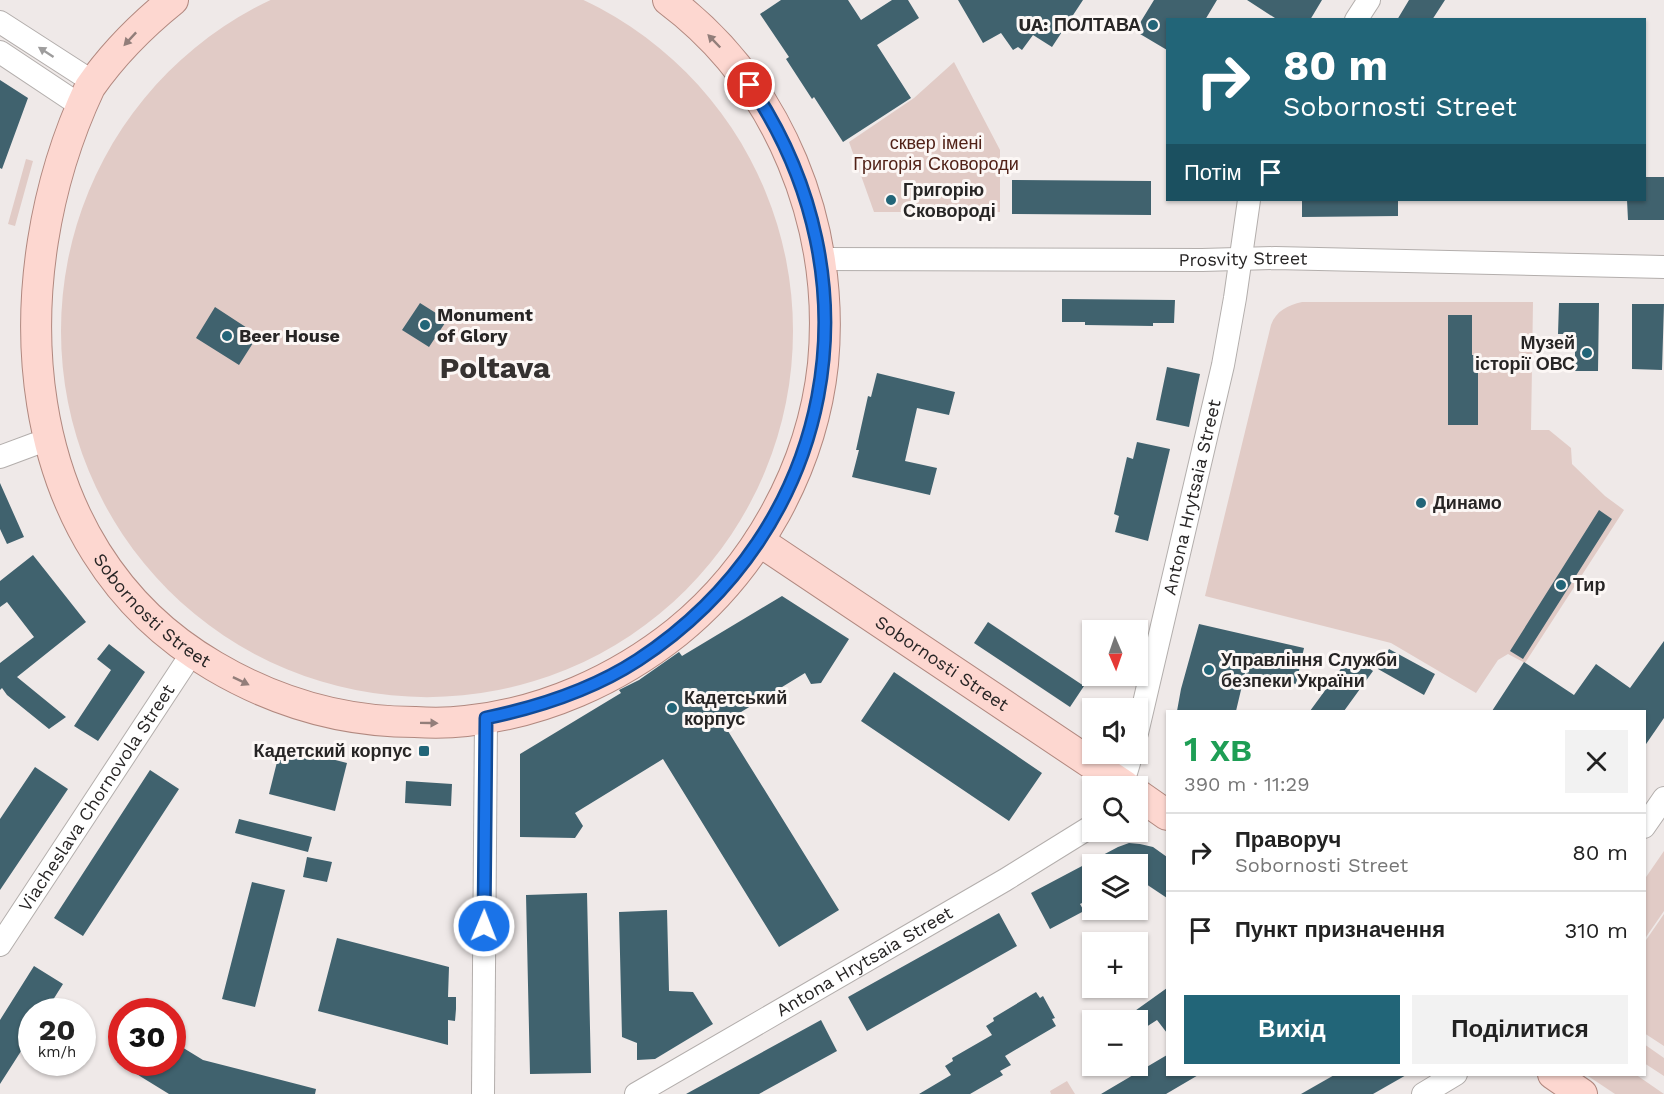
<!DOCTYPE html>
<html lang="uk">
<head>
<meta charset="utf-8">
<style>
  :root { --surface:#fff; --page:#f2f2f2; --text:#222; --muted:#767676; --line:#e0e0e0; --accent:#226578 }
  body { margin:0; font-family:"Work Sans",sans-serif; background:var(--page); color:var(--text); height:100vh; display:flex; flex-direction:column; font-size:22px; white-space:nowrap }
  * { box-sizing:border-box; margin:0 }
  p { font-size:20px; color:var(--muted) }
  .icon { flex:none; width:33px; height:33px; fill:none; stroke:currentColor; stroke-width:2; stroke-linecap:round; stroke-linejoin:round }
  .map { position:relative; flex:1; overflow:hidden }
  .details { position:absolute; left:1166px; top:710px; width:480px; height:366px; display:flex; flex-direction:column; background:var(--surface); border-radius:0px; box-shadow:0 2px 4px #0004 }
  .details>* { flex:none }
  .guide { position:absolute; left:1166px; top:18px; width:480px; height:183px; border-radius:0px; box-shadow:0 2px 4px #0004; background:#226578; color:#fff; overflow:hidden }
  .needle { width:39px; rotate:178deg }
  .tools { position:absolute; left:1082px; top:620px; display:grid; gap:12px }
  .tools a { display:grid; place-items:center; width:66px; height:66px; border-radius:0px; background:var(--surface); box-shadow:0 2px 4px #0004; font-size:30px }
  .speed { position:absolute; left:18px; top:998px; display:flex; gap:12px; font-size:30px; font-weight:700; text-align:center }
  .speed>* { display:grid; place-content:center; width:78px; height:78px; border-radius:50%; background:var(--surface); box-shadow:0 2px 4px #0004; line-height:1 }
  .speed small { font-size:15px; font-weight:400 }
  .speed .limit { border:9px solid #d22; background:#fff; color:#111 }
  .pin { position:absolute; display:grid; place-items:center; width:51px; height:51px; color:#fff; margin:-26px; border:3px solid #fff; border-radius:50%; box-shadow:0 2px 6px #0007 }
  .me { position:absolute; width:66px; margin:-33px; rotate:1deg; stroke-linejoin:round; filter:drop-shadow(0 0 4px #0008) }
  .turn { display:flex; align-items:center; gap:21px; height:126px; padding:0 18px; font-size:27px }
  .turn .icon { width:78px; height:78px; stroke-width:2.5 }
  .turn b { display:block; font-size:42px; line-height:51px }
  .then { display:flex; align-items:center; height:57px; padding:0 18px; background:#0003; gap:12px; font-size:22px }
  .round { display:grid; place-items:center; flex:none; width:63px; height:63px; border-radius:0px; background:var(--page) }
  .overview { display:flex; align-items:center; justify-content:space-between; height:102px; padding:0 18px }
  h1 { font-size:36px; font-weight:600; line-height:45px; color:#1e9e55 }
  .cta { display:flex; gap:12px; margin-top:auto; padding:12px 18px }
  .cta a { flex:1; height:69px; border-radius:0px; background:var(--accent); color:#fff; font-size:24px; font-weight:600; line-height:69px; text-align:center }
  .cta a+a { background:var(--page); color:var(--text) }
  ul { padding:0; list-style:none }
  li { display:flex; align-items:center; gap:18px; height:78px; padding:0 18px; border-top:2px solid var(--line) }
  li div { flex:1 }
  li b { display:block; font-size:22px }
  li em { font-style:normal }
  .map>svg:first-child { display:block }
  .green { fill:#e1cbc6 }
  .building { fill:#40626e }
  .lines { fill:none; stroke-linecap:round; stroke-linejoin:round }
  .minor-casing { stroke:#b3aeac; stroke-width:24 }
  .major-casing { stroke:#b1887f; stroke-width:32 }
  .minor { stroke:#fff; stroke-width:22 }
  .major { stroke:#fdd7d0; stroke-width:30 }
  .oneway { fill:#927e7a }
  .oneway2 { fill:#9e9d9d }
  .route-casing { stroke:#114b97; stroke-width:15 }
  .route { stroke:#1a73e8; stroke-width:10 }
  .poi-dot { fill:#226578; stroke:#fcf7f5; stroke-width:2 }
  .labels { text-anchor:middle; stroke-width:6; stroke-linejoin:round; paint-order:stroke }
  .poi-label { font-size:18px; font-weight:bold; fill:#272525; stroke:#fcf7f5; text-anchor:start }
  .park-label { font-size:18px; fill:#512218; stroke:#fcf7f5 }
  .street-label { font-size:18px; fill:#272525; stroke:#fcf7f5 }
  .town-label { font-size:30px; font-weight:bold; fill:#363231; stroke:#fcf7f5 }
</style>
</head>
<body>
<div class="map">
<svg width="1664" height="1094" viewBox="0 0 1664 1094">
  <rect width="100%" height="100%" fill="#efe9e8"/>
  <path class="green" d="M61 331a366 366 0 1 1 732 0a366 366 0 1 1-732 0Z
    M954,62L1000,150V212H874L849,142L914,98Z
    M26,159L33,161L15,226L8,224Z
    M1302,302H1533L1531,430H1549L1571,448L1572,464L1605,496L1624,510L1525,663L1508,654L1498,660L1476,693L1391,643L1205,596L1271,325C1276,311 1288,305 1302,302Z
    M1664,851V911L1644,940V880Z
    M1664,914V1046L1644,1033V943Z
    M1644,1044L1664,1058V1076L1644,1063Z
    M1585,1074H1635L1664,1094H1615Z
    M1067,1081L1075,1094H1051L1050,1091Z"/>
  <path class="building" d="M781,0H848L861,20L892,0H908L919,18L877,45L911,98L843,142L814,97L812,99L786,59L789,57L760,14Z
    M958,0H1083L1052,47L1033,35L1022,50L1018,47L1013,50L1001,33L983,43Z
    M1154,0H1217L1205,20H1167V50L1135,31Z
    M1247,0H1322L1310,20H1278Z
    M1409,0H1445L1432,20H1397Z
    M0,80L28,98L2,169L0,168Z
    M1644,177H1664V220H1628L1627,200H1644Z
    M1012,180L1151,181V215L1012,214Z
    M1302,200H1398V216L1302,217Z
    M1062,299L1175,300L1174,323H1153V326L1085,325V322H1062Z
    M420,303L447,320L429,347L402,330Z
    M1559,303H1599L1598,371H1575V334H1558Z
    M1632,304H1664L1662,370L1632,369Z
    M215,307L258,335L239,365L196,338Z
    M1448,315H1472V355H1478V425H1448Z
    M1167,367L1200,374L1189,427L1156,420Z
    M877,373L955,392L949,415L917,408L905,461L937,468L930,495L852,477L859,450H856L868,396L871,397Z
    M1137,442L1170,449L1148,541L1115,532L1119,516L1114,514L1127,457L1133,459Z
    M0,483L24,537L7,544L0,529Z
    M1599,510L1612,519L1523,659L1510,651Z
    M33,555L86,622L17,677L66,717L49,729L7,695L2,688L0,690V663L34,637L7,602L0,607V581Z
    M782,596L849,639L821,683L811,684L805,673L723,723L839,910L779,947L663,759L575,813L583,826L575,838L520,837V754L621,693L619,690L639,680L679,652L682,656Z
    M988,622L1084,686L1070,707L974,643Z
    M1199,624L1304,648L1296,684L1245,673L1236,711H1177L1181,689Z
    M1664,641V718L1644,747V711H1492L1524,662L1574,695L1596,664L1630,688Z
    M109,644L145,672L98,741L74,726L111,670L97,659Z
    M1389,649L1435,674L1424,695L1378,669Z
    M1351,655L1373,671L1344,711H1310Z
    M894,672L1042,773L1009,821L861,721Z
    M281,746L347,763L335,811L269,794Z
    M35,767L68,789L0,890V819Z
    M150,770L179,789L83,936L54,918Z
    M406,781L452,784L451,806L405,803Z
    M239,819L312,837L308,852L235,833Z
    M1129,843L1140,844L1153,847L1167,857V898L1137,878V864H1092V898L1080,904L1084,911L1050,929L1031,893L1118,847Z
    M307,857L332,862L327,882L303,877Z
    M252,882L285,890L255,1007L222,999Z
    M587,893L591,1073L530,1074L526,895Z
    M667,910L669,991L693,992L713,1024L655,1059L637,1060V1043L622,1037L619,912Z
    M999,913L1017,946L867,1031L848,997Z
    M337,938L449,967L448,997H456V1009L455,1021L448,1020V1045L318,1011Z
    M34,966L63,984L46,1011H32V1034L0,1084V1020Z
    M1167,988V1033L1157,1020L1143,1029L1132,1013Z
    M1036,992L1040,998L1043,996L1055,1018L1052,1019L1056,1026L1005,1056L1011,1065L1000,1071L1003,1075L970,1094H919L951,1075L945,1066L953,1061L952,1058L992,1035L986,1026L994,1021L993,1018Z
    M821,1020L837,1051L759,1094H686Z
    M172,1041L203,1060L316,1089L315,1094H169L117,1062H172Z
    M1167,1055V1074H1200L1166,1094H1101Z
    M1336,1074H1408L1373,1094H1301Z"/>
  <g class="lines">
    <defs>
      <g id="minor">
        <path d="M1356,20L1369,0"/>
        <path d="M0,22L93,82"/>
        <path d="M0,52L78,104"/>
        <path id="s1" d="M821,259L1202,260L1275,258L1664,267"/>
        <path d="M0,457L35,444"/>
        <path id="s2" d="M1137,733L1223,365L1235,298L1249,200"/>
        <path d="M1122,786L1132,753"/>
        <path d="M1644,827L1664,798"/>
        <path id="s3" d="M0,945L192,653"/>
        <path d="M483,1094L486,718"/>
        <path id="s4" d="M636,1094L1005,880L1092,826"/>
        <path d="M1423,1094L1456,1074"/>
      </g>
      <g id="major">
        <path id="s5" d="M173,0C142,25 113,54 90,87C0,278 11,548 214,666C275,702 344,722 415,722C432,723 449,723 466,721C543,713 617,680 677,632C757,567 812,467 823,364C836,226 780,84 668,0"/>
        <path id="s6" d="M759,541L1125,786"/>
        <path d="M1137,794L1167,815"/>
        <path d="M1553,1074L1582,1094"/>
      </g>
    </defs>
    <use href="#minor" class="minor-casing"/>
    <use href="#major" class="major-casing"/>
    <use href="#minor" class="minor"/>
    <use href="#major" class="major"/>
  </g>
  <defs><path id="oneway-solid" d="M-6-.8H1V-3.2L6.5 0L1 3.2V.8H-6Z" transform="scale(1.5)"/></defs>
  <g class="oneway">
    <use href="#oneway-solid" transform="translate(130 39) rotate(133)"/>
    <use href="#oneway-solid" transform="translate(714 41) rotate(-134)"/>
    <use href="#oneway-solid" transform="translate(241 681) rotate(26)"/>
    <use href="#oneway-solid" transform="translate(429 723) rotate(1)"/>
  </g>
  <use class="oneway2" href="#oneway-solid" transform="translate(46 52) rotate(-147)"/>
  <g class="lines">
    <defs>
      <path id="route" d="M484,926L486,718C539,707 592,690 638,660C836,530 882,280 750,85"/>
    </defs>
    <use href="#route" class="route-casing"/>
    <use href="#route" class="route"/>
  </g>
  <g class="poi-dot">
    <circle cx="1153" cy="25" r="6"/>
    <circle cx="891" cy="200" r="6"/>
    <circle cx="425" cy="325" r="6"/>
    <circle cx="227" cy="336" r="6"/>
    <circle cx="1587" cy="353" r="6"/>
    <circle cx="1421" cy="503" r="6"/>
    <circle cx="1561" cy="585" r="6"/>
    <circle cx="1209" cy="670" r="6"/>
    <circle cx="672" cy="708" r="6"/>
    <rect x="418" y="745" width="12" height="12" rx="3"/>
  </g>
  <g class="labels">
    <g class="poi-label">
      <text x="1141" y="31" text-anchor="end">UA: ПОЛТАВА</text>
      <text x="903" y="196">Григорію<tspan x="903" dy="21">Сковороді</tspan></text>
      <text x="437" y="321">Monument<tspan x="437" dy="21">of Glory</tspan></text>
      <text x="239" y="342">Beer House</text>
      <text x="1575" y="349" text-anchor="end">Музей<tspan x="1575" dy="21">історії ОВС</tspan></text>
      <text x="1433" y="509">Динамо</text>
      <text x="1573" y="591">Тир</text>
      <text x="1221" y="666">Управління Служби<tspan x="1221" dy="21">безпеки України</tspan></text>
      <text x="684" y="704">Кадетський<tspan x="684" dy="21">корпус</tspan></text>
      <text x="412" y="757" text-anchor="end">Кадетский корпус</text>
    </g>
    <g class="park-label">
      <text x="936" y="149">сквер імені<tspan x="936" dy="21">Григорія Сковороди</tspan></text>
    </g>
    <g class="street-label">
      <text dy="6" stroke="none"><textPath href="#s1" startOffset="422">Prosvity Street</textPath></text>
      <text dy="6" stroke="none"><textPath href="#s2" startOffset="242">Antona Hrytsaia Street</textPath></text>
      <text dy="6" stroke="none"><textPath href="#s5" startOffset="686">Sobornosti Street</textPath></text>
      <text dy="6" stroke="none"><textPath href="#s6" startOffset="220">Sobornosti Street</textPath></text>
      <text dy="6" stroke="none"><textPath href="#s3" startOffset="176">Viacheslava Chornovola Street</textPath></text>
      <text dy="6" stroke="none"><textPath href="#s4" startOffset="264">Antona Hrytsaia Street</textPath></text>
    </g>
    <g class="town-label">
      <text x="495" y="378">Poltava</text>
    </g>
  </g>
</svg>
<div class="tools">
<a><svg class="needle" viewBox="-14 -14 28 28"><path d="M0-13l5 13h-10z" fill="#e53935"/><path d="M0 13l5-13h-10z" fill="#767676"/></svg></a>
<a><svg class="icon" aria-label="sound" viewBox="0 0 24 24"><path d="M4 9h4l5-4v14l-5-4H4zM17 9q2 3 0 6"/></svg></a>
<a><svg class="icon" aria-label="search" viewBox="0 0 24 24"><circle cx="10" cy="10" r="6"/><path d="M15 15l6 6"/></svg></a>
<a><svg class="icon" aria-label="layers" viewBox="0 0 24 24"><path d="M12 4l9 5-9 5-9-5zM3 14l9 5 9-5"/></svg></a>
<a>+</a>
<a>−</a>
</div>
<div class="speed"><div>20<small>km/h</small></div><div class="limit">30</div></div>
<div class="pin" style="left:750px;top:85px;background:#d93025"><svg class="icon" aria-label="arrive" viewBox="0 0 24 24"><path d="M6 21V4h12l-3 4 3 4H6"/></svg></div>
<svg class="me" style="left:484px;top:926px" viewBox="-20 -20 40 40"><circle r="17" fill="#1a73e8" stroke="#fff" stroke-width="3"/><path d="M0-11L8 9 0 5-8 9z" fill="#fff"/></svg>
<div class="guide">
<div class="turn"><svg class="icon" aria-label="right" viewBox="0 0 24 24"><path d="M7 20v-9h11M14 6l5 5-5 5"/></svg><div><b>80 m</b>Sobornosti Street</div></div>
<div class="then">Потім<svg class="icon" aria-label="arrive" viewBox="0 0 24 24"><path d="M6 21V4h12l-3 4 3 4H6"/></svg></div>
</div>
<section class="details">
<div class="overview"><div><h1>1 хв</h1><p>390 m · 11:29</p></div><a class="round"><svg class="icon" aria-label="close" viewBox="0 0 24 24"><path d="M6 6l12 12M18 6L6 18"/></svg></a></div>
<ul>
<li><svg class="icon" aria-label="right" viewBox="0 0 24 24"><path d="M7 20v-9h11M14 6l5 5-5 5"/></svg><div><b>Праворуч</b><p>Sobornosti Street</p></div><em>80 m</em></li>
<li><svg class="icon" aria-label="arrive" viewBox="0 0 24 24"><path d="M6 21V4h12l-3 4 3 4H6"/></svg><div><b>Пункт призначення</b></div><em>310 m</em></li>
</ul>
<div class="cta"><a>Вихід</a><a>Поділитися</a></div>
</section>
</div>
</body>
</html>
